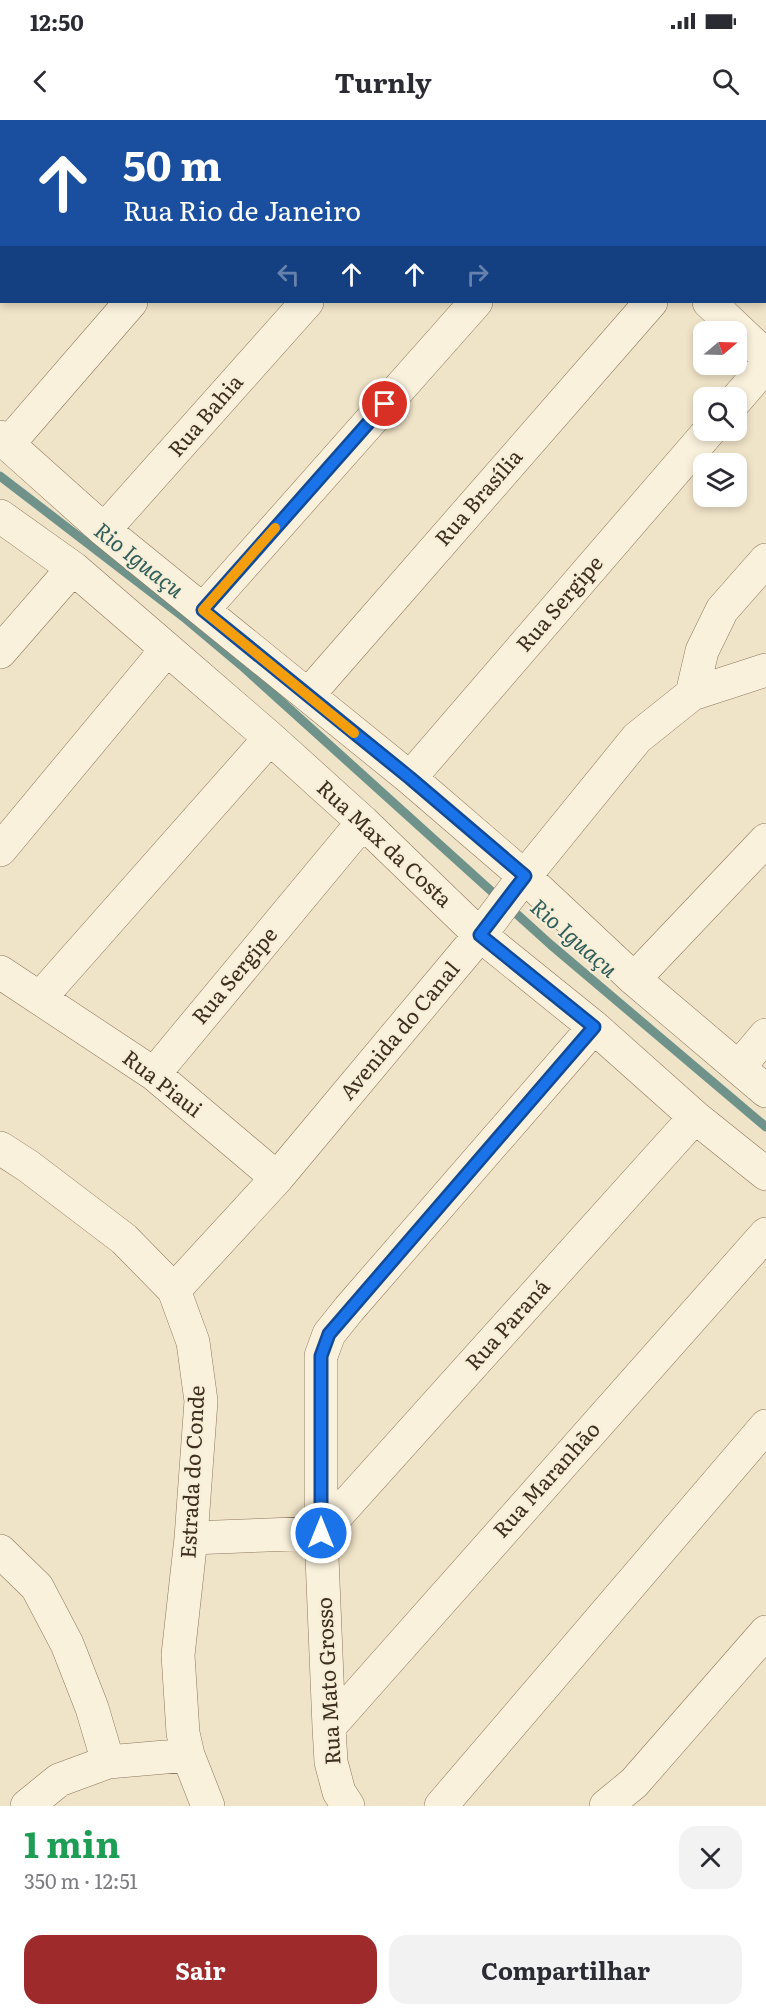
<!DOCTYPE html>
<html lang="pt">
<head>
<meta charset="utf-8">
<style>
  :root { --surface:#fff; --page:#f2f2f3; --text:#2b2b33; --muted:#7c7c81; --accent:#9e2a2b }
  body { margin:0; font-family:Literata,serif; background:var(--page); color:var(--text); height:100vh; display:flex; flex-direction:column; font-size:22px; white-space:nowrap }
  * { box-sizing:border-box; margin:0 }
  p { font-size:20px; color:var(--muted) }
  .icon { flex:none; width:33px; height:33px; fill:none; stroke:currentColor; stroke-width:2; stroke-linecap:round; stroke-linejoin:round }
  .map { position:relative; height:1686px; overflow:hidden }
  .panel { display:flex; flex-direction:column; background:var(--surface); flex:1 }
  .panel>* { flex:none }
  .guide { position:absolute; left:0px; top:0px; width:766px; height:183px; box-shadow:0 3px 9px #0003; background:#1a4fa0; color:#fff; overflow:hidden }
  .needle { width:39px; rotate:71deg }
  .fabs { position:absolute; left:693px; top:201px; display:grid; gap:12px }
  .fabs a { display:grid; place-items:center; width:54px; height:54px; border-radius:12px; background:var(--surface); box-shadow:0 3px 9px #0003; font-size:30px }
  .pin { position:absolute; display:grid; place-items:center; width:51px; height:51px; color:#fff; margin:-26px; border:3px solid #fff; border-radius:50%; box-shadow:0 2px 6px #0007 }
  .me { position:absolute; width:66px; margin:-33px; rotate:0deg; stroke-linejoin:round; filter:drop-shadow(0 0 4px #0008) }
  .turn { display:flex; align-items:center; gap:21px; height:126px; padding:0 24px; font-size:27px }
  .turn .icon { width:78px; height:78px; stroke-width:2.5 }
  .turn b { display:block; font-size:42px; line-height:51px }
  .lanes { display:flex; align-items:center; height:57px; padding:0 24px; background:#0003; justify-content:center; gap:30px; direction:ltr }
  .lanes .off { opacity:.35 }
  .round { display:grid; place-items:center; flex:none; width:63px; height:63px; border-radius:18px; background:var(--page) }
  .summary { display:flex; align-items:center; justify-content:space-between; height:102px; padding:0 24px }
  h1 { font-size:36px; font-weight:700; line-height:45px; color:#1e9e55 }
  .action { display:flex; gap:12px; margin-top:auto; padding:12px 24px }
  .action a { flex:1; height:69px; border-radius:18px; background:var(--accent); color:#fff; font-size:24px; font-weight:700; line-height:69px; text-align:center }
  .action a+a { background:var(--page); color:var(--text) }
  .status { display:flex; justify-content:space-between; align-items:center; height:42px; padding:0 30px; background:var(--surface); direction:ltr }
  .status svg { height:16px; fill:currentColor }
  header { display:flex; justify-content:space-between; align-items:center; height:78px; padding:0 24px; background:var(--surface); font-size:27px; font-weight:700 }
  .map>svg:first-child { display:block }
  .lines { fill:none; stroke-linecap:round; stroke-linejoin:round }
  .stream { stroke:#6f938a; stroke-width:9 }
  .minor-casing { stroke:#8d765c; stroke-width:34 }
  .minor { stroke:#faf1dc; stroke-width:33 }
  .route-casing { stroke:#114b97; stroke-width:15 }
  .route { stroke:#1a73e8; stroke-width:10 }
  .slow { stroke:#f59e0b; stroke-width:10 }
  .labels { text-anchor:middle; stroke-width:4.5; stroke-linejoin:round; paint-order:stroke }
  .street-label { font-size:21px; fill:#3d2e20; stroke:#f7eed8 }
  .water-label { font-size:22px; font-style:italic; fill:#2f5d5a; stroke:#f7eed8 }
</style>
</head>
<body>
<div class="status"><b>12:50</b><svg viewBox="0 0 49 12"><path d="M0 12V9h3v3zM5 12V6h3v6zM10 12V3h3v9zM15 12V0h3v12zM26 1h20v11H26zM47 4h2v5h-2z"/></svg></div>
<header><svg class="icon" aria-label="back" viewBox="0 0 24 24"><path d="M15 5l-7 7 7 7"/></svg>Turnly<svg class="icon" aria-label="search" viewBox="0 0 24 24"><circle cx="10" cy="10" r="6"/><path d="M15 15l6 6"/></svg></header>
<div class="map">
<svg width="766" height="1686" viewBox="0 0 766 1686">
  <rect width="100%" height="100%" fill="#f0e4c8"/>
  <g class="lines">
    <path class="stream" d="M0,356L186,499L242,546L551,825L766,1007"/>
    <defs>
      <path id="minor" d="M545,0L546,2
        M95,2L96,0
        M289,2L290,0
        M466,2L467,0
        M0,119L2,117
        M709,182L766,236
        M736,280L766,245
        M0,317L104,410L410,658L525,757L634,859L766,971
        M8,324L131,182
        M0,396L73,448L167,529L270,618L363,702L480,815L594,907L695,997L766,1054
        M104,410L307,182
        M203,490L476,182
        M0,532L73,448
        M692,574L702,531L722,490L766,440
        M308,575L651,182
        M410,658L710,310
        M0,730L167,529
        M0,852L154,954L277,1058
        M634,859L766,720
        M40,878L270,618
        M739,947L766,915
        M154,954L363,702
        M0,1028L28,1046L124,1119L174,1170L193,1222L201,1281L191,1418L178,1535L183,1613L188,1635L208,1686
        M174,1170L277,1058L480,815L520,762L637,618L692,574L766,550
        M191,1418L321,1413L695,997
        M0,1431L37,1467L67,1524L92,1588L108,1642L188,1635
        M329,1607L766,1114
        M27,1686L59,1660L108,1642
        M348,1686L339,1672L331,1642L329,1607L321,1413V1236L329,1214L349,1189L594,907
        M441,1686L766,1306
        M606,1686L634,1663L766,1512"/>
    </defs>
    <use href="#minor" class="minor-casing"/>
    <use href="#minor" class="minor"/>
  </g>
  <g class="lines">
    <defs>
      <path id="route" d="M321,1413V1236L329,1214L594,907L480,815L525,756L410,658L203,490L385,284"/>
    </defs>
    <use href="#route" class="route-casing"/>
    <use href="#route" class="route"/>
    <path class="slow" d="M275,408L203,490L354,613"/>
  </g>
  <g class="labels">
    <g class="street-label">
      <text transform="translate(206 296) rotate(-49)" y="7">Rua Bahia</text>
      <text transform="translate(479 378) rotate(-49)" y="7">Rua Brasília</text>
      <text transform="translate(560 484) rotate(-49)" y="7">Rua Sergipe</text>
      <text transform="translate(384 724) rotate(43)" y="7">Rua Max da Costa</text>
      <text transform="translate(235 856) rotate(-50)" y="7">Rua Sergipe</text>
      <text transform="translate(400 911) rotate(-50)" y="7">Avenida do Canal</text>
      <text transform="translate(162 964) rotate(38)" y="7">Rua Piaui</text>
      <text transform="translate(508 1205) rotate(-48)" y="7">Rua Paraná</text>
      <text transform="translate(193 1352) rotate(-87)" y="7">Estrada do Conde</text>
      <text transform="translate(547 1360) rotate(-48)" y="7">Rua Maranhão</text>
      <text transform="translate(329 1561) rotate(-93)" y="7">Rua Mato Grosso</text>
    </g>
    <g class="water-label">
      <text transform="translate(139 440) rotate(38)" y="8">Rio Iguaçu</text>
      <text transform="translate(574 818) rotate(41)" y="8">Rio Iguaçu</text>
    </g>
  </g>
</svg>
<div class="fabs">
<a><svg class="needle" viewBox="-14 -14 28 28"><path d="M0-13l5 13h-10z" fill="#e53935"/><path d="M0 13l5-13h-10z" fill="#7c7c81"/></svg></a>
<a><svg class="icon" aria-label="search" viewBox="0 0 24 24"><circle cx="10" cy="10" r="6"/><path d="M15 15l6 6"/></svg></a>
<a><svg class="icon" aria-label="layers" viewBox="0 0 24 24"><path d="M12 4l9 5-9 5-9-5zM3 14l9 5 9-5"/></svg></a>
</div>
<div class="pin" style="left:385px;top:284px;background:#d93025"><svg class="icon" aria-label="arrive" viewBox="0 0 24 24"><path d="M6 21V4h12l-3 4 3 4H6"/></svg></div>
<svg class="me" style="left:321px;top:1413px" viewBox="-20 -20 40 40"><circle r="17" fill="#1a73e8" stroke="#fff" stroke-width="3"/><path d="M0-11L8 9 0 5-8 9z" fill="#fff"/></svg>
<div class="guide">
<div class="turn"><svg class="icon" aria-label="ahead" viewBox="0 0 24 24"><path d="M12 20V5M6 11l6-6 6 6"/></svg><div><b>50 m</b>Rua Rio de Janeiro</div></div>
<div class="lanes"><svg class="icon off" aria-label="left" viewBox="0 0 24 24"><path d="M17 20v-9H6M10 6l-5 5 5 5"/></svg><svg class="icon" aria-label="ahead" viewBox="0 0 24 24"><path d="M12 20V5M6 11l6-6 6 6"/></svg><svg class="icon" aria-label="ahead" viewBox="0 0 24 24"><path d="M12 20V5M6 11l6-6 6 6"/></svg><svg class="icon off" aria-label="right" viewBox="0 0 24 24"><path d="M7 20v-9h11M14 6l5 5-5 5"/></svg></div>
</div>
</div>
<section class="panel">
<div class="summary"><div><h1>1 min</h1><p>350 m · 12:51</p></div><a class="round"><svg class="icon" aria-label="close" viewBox="0 0 24 24"><path d="M6 6l12 12M18 6L6 18"/></svg></a></div>
<div class="action"><a>Sair</a><a>Compartilhar</a></div>
</section>
</body>
</html>
